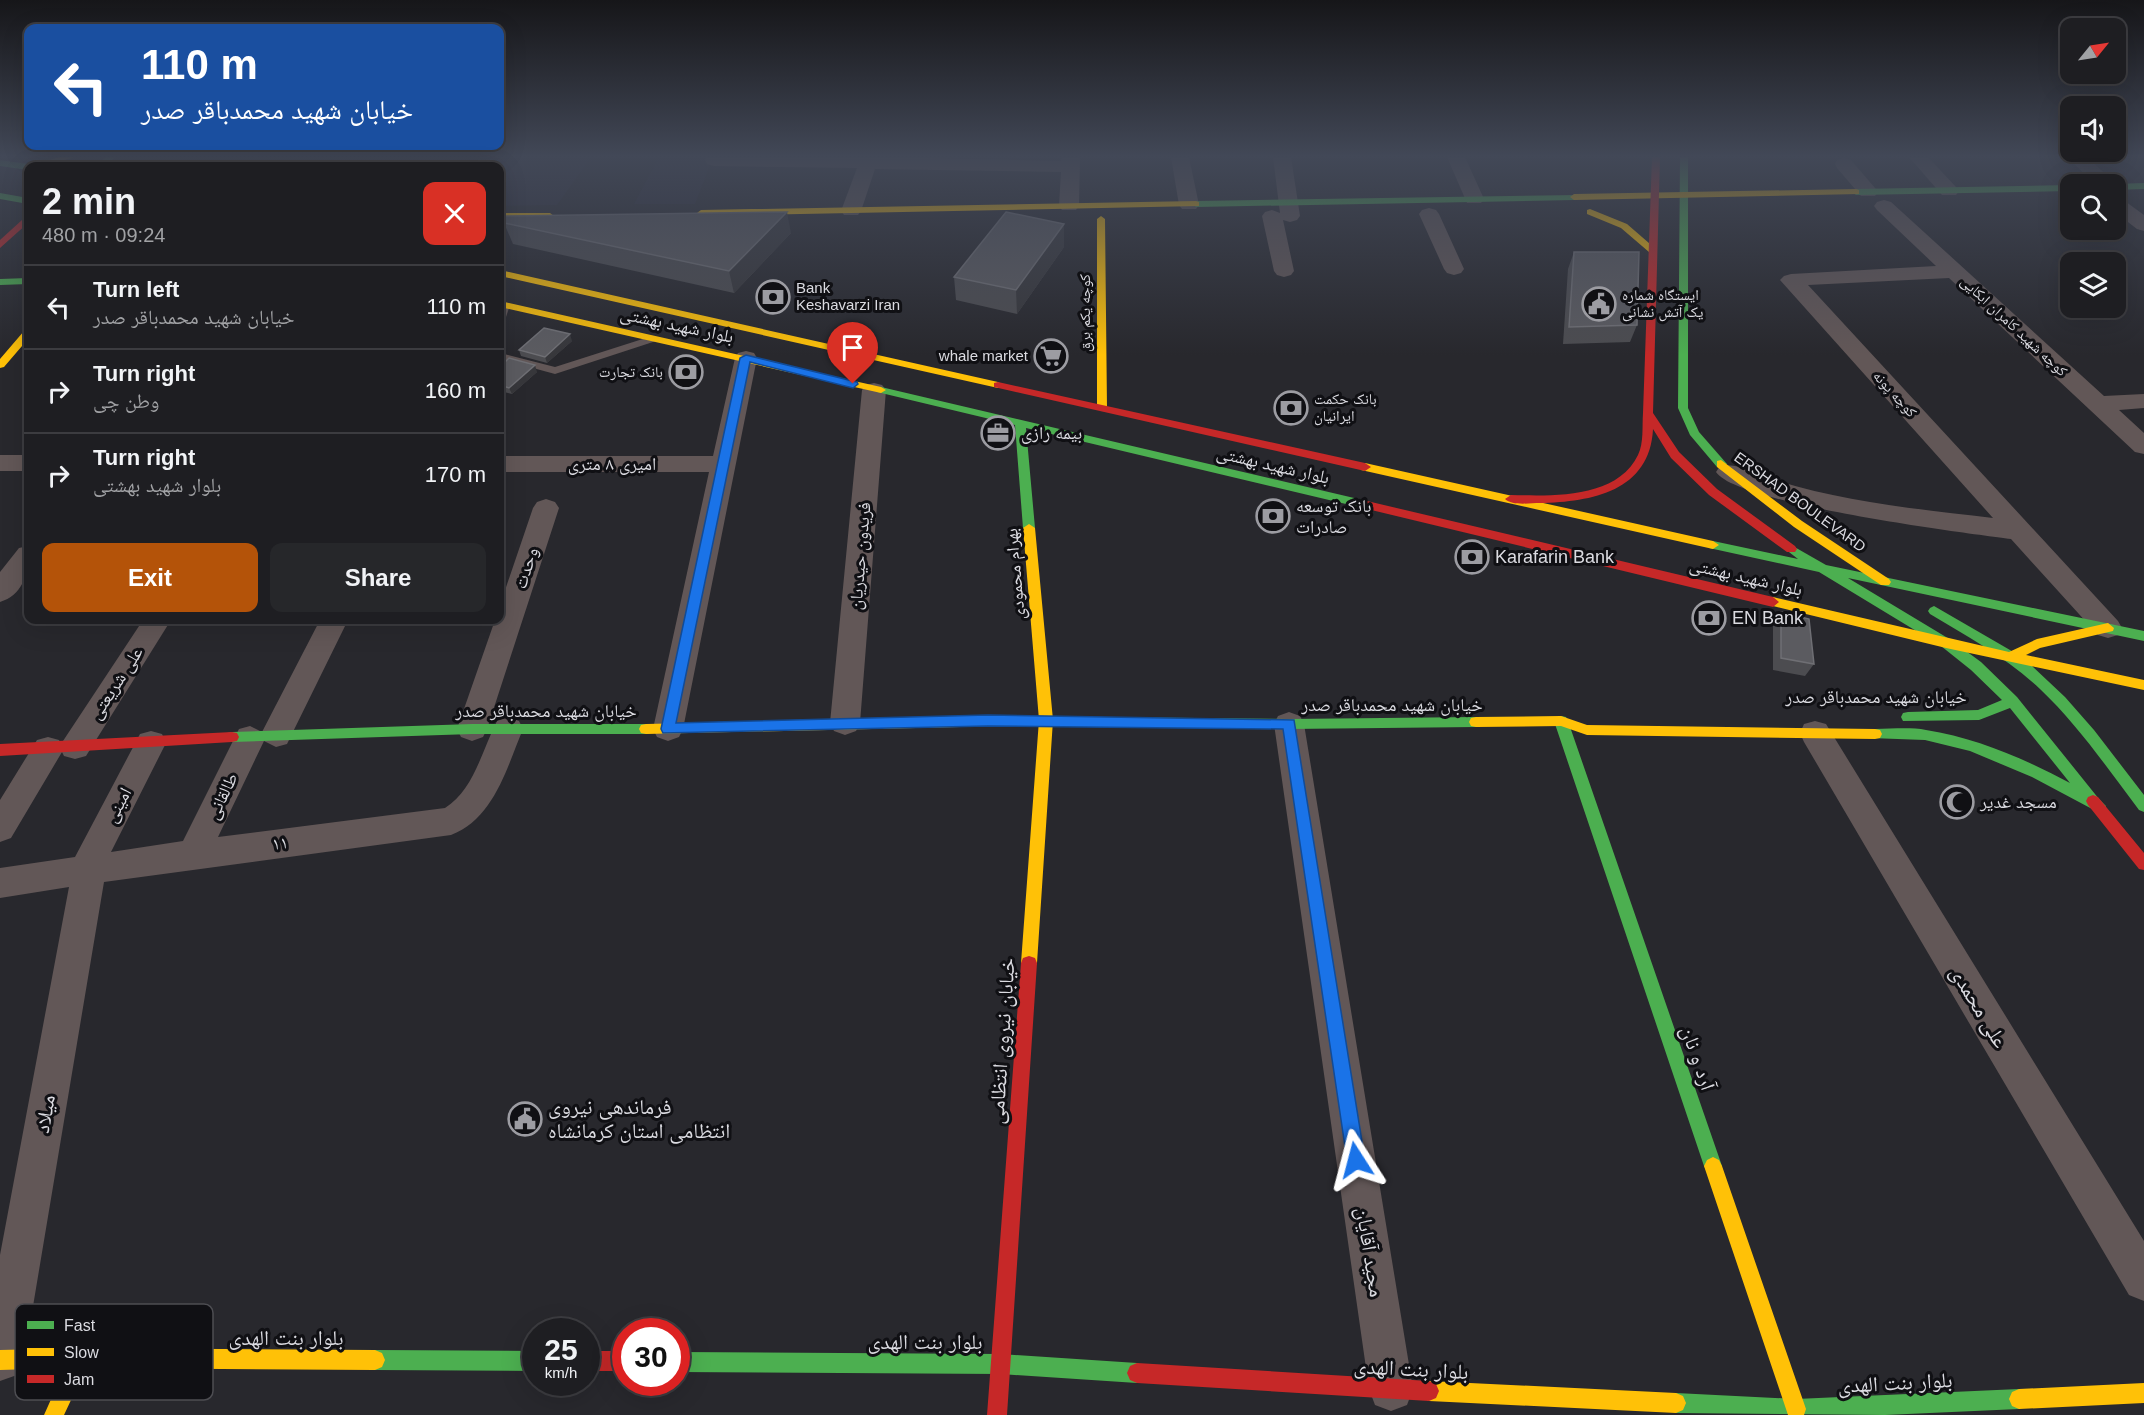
<!DOCTYPE html>
<html lang="en">
<head>
<meta charset="utf-8">
<style>
  :root { --surface:#1e1e22; --page:#26272a; --text:#f1f3f6; --muted:#a1a2a5; --line:#3c3c40; --accent:#b45309 }
  body { margin:0; font-family:Arial,"Noto Naskh Arabic",sans-serif; background:var(--page); color:var(--text); height:100vh; display:flex; flex-direction:column; font-size:22px; white-space:nowrap }
  * { box-sizing:border-box; margin:0 }
  p { font-size:20px; color:var(--muted) }
  .icon { flex:none; width:33px; height:33px; fill:none; stroke:currentColor; stroke-width:2; stroke-linecap:round; stroke-linejoin:round }
  .map { position:relative; flex:1; overflow:hidden }
  .details { position:absolute; left:24px; top:162px; width:480px; height:462px; display:flex; flex-direction:column; background:var(--surface); border-radius:12px; box-shadow:0 6px 24px #0002,0 0 0 2px var(--line) }
  .details>* { flex:none }
  .banner { position:absolute; left:24px; top:24px; width:480px; height:126px; border-radius:12px; box-shadow:0 6px 24px #0002,0 0 0 2px var(--line); background:#1a4fa0; color:#fff; overflow:hidden }
  .needle { width:39px; rotate:60deg }
  .fabs { position:absolute; left:2060px; top:18px; display:grid; gap:12px }
  .fabs a { display:grid; place-items:center; width:66px; height:66px; border-radius:12px; background:var(--surface); box-shadow:0 6px 24px #0002,0 0 0 2px var(--line); font-size:30px }
  .speed { position:absolute; left:522px; top:1318px; display:flex; gap:12px; font-size:30px; font-weight:700; text-align:center }
  .speed>* { display:grid; place-content:center; width:78px; height:78px; border-radius:50%; background:var(--surface); box-shadow:0 6px 24px #0002,0 0 0 2px var(--line); line-height:1 }
  .speed small { font-size:15px; font-weight:400 }
  .speed .limit { border:9px solid #d22; background:#fff; color:#111 }
  .pin { position:absolute; display:grid; place-items:center; width:51px; height:51px; color:#fff; margin:-62px -26px; border-radius:50% 50% 50% 0; rotate:-45deg; box-shadow:0 0 6px #0007 }
  .pin .icon { rotate:45deg }
  .me { position:absolute; width:66px; margin:-33px; rotate:351deg; stroke-linejoin:round; filter:drop-shadow(0 0 4px #0008) }
  .turn { display:flex; align-items:center; gap:21px; height:126px; padding:0 18px; font-size:27px }
  .turn .icon { width:78px; height:78px; stroke-width:2.5 }
  .turn b { display:block; font-size:42px; line-height:51px }
  .round { display:grid; place-items:center; flex:none; width:63px; height:63px; border-radius:12px; background:var(--page) }
  .summary { display:flex; align-items:center; justify-content:space-between; height:102px; padding:0 18px }
  h1 { font-size:36px; font-weight:700; line-height:45px }
  .primary-button { display:flex; gap:12px; margin-top:auto; padding:12px 18px }
  .primary-button a { flex:1; height:69px; border-radius:12px; background:var(--accent); color:#fff; font-size:24px; font-weight:700; line-height:69px; text-align:center }
  .primary-button a+a { background:var(--page); color:var(--text) }
  ul { padding:0; list-style:none }
  li { display:flex; align-items:center; gap:18px; height:84px; padding:0 18px; border-top:2px solid var(--line) }
  li div { flex:1 }
  li b { display:block; font-size:22px }
  li em { font-style:normal }
  .map>svg:first-child { display:block }
  .built { fill:#2c2c39 }
  .lines { fill:none; stroke-linecap:round; stroke-linejoin:round }
  .lane { fill:#625757; fill-rule:evenodd }
  .street { fill:#625757; fill-rule:evenodd }
  .fast { fill:#4caf50; fill-rule:evenodd }
  .slow { fill:#ffc107; fill-rule:evenodd }
  .jam { fill:#c62828; fill-rule:evenodd }
  .wall { fill:#4c4c50 }
  .shaded-wall { fill:#37373b }
  .building { fill:#5b5b60; stroke:#6f6f74; stroke-width:1.5 }
  .route { fill:#1a73e8; stroke:#114b97; stroke-width:1.5 }
  .labels { text-anchor:middle; stroke-width:6; stroke-linejoin:round; paint-order:stroke }
  .far-poi-label { font-size:15px; fill:#dbdbe1; stroke:#101014; text-anchor:start }
  .far-street-label { font-size:15px; fill:#dbdbe1; stroke:#101014 }
  .street-label { font-size:18px; fill:#dbdbe1; stroke:#101014 }
  .poi-label { font-size:18px; fill:#dbdbe1; stroke:#101014; text-anchor:start }
  .near-street-label { font-size:21px; fill:#dbdbe1; stroke:#101014 }
  .near-poi-label { font-size:21px; fill:#dbdbe1; stroke:#101014; text-anchor:start }
  .key { fill:#101014; stroke:#4d4d52; stroke-width:1.5 }
  .key-label { font-size:16px; fill:#dbdbe1 }
</style>
</head>
<body>
<div class="map">
<svg width="2144" height="1415" viewBox="0 0 2144 1415">
  <rect width="100%" height="100%" fill="#28282d"/>
  <path class="built" d="M337,157H591L557,205L500,206V166H327Z
    M659,157H713L695,204H634Z"/>
  <g class="lines">
    <path class="lane" d="M505,302L510,305L505,320L500,323V305Z
      M652,336L656,337V341L555,374L500,359V353L555,367Z"/>
    <path class="street" d="M707,157H879L1061,161L1062,157H1080L1079,206L1076,210H1062L1059,206L1061,172L875,169L861,211L858,215H844L841,211L857,168L714,166L707,164L705,160Z
      M1171,157H1189L1199,205L1196,209H1182L1179,205Z
      M1273,157H1291L1300,216L1297,220L1290,222L1283,220L1294,271L1291,275L1284,277L1277,275L1274,271L1262,216L1265,212L1272,210L1280,213Z
      M1447,157H1465L1484,199L1481,203H1467Z
      M1909,157H1928L1956,187L1959,191L1956,195H1942Z
      M2067,157H2087L2116,184H2095Z
      M1844,158L1851,160L1875,188L1878,192L1875,196H1861L1837,168L1835,164L1837,160Z
      M2115,197L2122,199L2144,215V231L2137,229L2115,212Z
      M1884,200L1891,202L2104,396L2144,394V408L2119,410L2144,433V454L2135,452L1949,278L1808,285L2118,621L2122,628L2118,635L2108,638L2098,635L2011,539C1965,533 1737,504 1716,472L1720,466C1737,462 1756,473 1772,479C1843,502 1919,509 1993,518L1780,280L1784,276L1791,274L1936,266L1877,210L1874,206L1877,202Z
      M1429,208L1436,210L1439,214L1464,269L1461,273L1454,275L1447,273L1444,269L1419,214L1422,210Z
      M746,351L754,353L757,358L683,729L679,737L668,741L657,737L653,729L709,472H500V456H713L735,358L738,353Z
      M874,383L882,385L886,390L860,723L856,731L845,735L834,731L830,723L862,390L866,385Z
      M0,455H28V471H0Z
      M546,499L555,502L559,508L487,729L483,737L472,741L461,737L457,729L495,620H500V605L533,508L537,502Z
      M28,546C30,568 25,595 0,602V572L19,548Z
      M143,620H171L86,756L75,759L64,756L62,752L11,838L0,842V800L37,740L48,737L59,740L61,744Z
      M320,620H348L287,744L276,747L264,741L218,837L445,808C474,790 482,750 497,721L508,717L519,721L523,729C507,767 494,819 451,835L104,882L24,1360L17,1375L0,1381V1255L69,887L0,898V868L75,857L140,734L151,731L162,734L166,743L111,852L183,841L239,729L250,726L262,732Z
      M1289,712L1300,716L1304,724L1413,1389L1407,1405L1391,1411L1375,1405L1369,1389L1274,724L1278,716Z
      M1815,721L1826,724L2144,1241V1301L2129,1295L1804,742L1800,733L1804,724Z"/>
    <path class="fast" d="M106,157H116L104,166H95Z
      M1680,157H1688V408L1699,432L1727,464L1721,468L1717,467L1690,435L1678,408Z
      M0,160L28,164L32,166H28V170L0,166Z
      M2144,183V189L2115,190V184Z
      M2070,185V191L1856,195L1852,192L1856,189Z
      M0,193L28,198V204L0,199Z
      M1577,195L1578,197L1574,200L1196,207L1192,204L1196,201Z
      M28,278V284L0,285V279Z
      M881,387L1367,501L1373,505L1367,509L1026,428L1035,528L1029,532L1023,528L1015,425L877,392V388Z
      M1713,541L1798,559L1785,549L1791,545L1826,565L2144,631V641L1848,578L1951,640L1981,662L2017,697L2099,799L2106,806L2104,810L2099,812L2094,810L2032,777L1970,751L1925,740L1870,738L1868,734L1870,730L1875,729C1892,729 1910,727 1926,730C1977,738 2025,759 2070,783L2010,708L1979,720L1903,721L1901,717L1903,713L1908,712L1978,710L2002,700L1971,670L1941,646L1819,572L1709,548L1707,545L1709,542Z
      M1934,606L2010,650L2032,666L2065,697L2094,730L2144,795V812L2139,810C2108,769 2078,725 2040,689C2007,658 1968,637 1930,614L1928,611L1930,608Z
      M1004,716L1289,719L1476,717L1481,718L1483,722L1481,726L1476,727L1289,729L1004,726L999,725L997,721L999,717Z
      M1561,716L1566,717L1568,721L1722,1166L1719,1172L1713,1175L1707,1172L1704,1166L1554,721L1556,717Z
      M472,724H646L651,725L653,729L651,733L646,734H472L232,742L227,741L225,737L227,733L232,732Z
      M375,1350L536,1351V1371L375,1370L368,1367L365,1360L368,1353Z
      M676,1352L1001,1354L1137,1363L1144,1366L1147,1373L1144,1380L1137,1383L1001,1374L676,1372Z
      M2019,1389L2026,1392L2029,1399L2026,1406L2019,1409L1885,1415L1676,1413L1669,1410L1666,1403L1669,1396L1676,1393L1796,1399Z"/>
    <path class="slow" d="M60,157H75L42,166H29Z
      M1856,189L1859,190V194L1574,200L1570,197L1574,194Z
      M1196,201L1199,202V206L701,216L697,213L701,210Z
      M1590,209L1627,224L1657,250L1649,252L1621,228L1587,214V210Z
      M500,213H550L554,216L550,219H500Z
      M1101,216L1105,219L1107,408L1102,411L1097,408V219Z
      M500,270L998,382L1003,385L998,388L500,276Z
      M500,301L881,387L886,390L881,393L500,307Z
      M28,330V339L4,367L0,368V359L24,331Z
      M1721,460L1802,521L1889,579L1891,582L1889,585H1881L1794,527L1717,467V461Z
      M1365,463L1713,541L1719,545L1713,549L1361,470V464Z
      M1029,524L1035,528L1053,720L1037,963L1035,968L1029,970L1023,968L1021,963L1039,720L1023,528Z
      M1773,597L2009,652L2037,639L2108,623L2114,628L2113,631L2040,648L2026,655L2144,680V690L1946,648L1769,605L1767,602L1769,599Z
      M1004,716L1009,717L1011,721L1009,725L1004,726L646,734L641,733L639,729L641,725L646,724Z
      M1561,716L1587,725L1875,729L1880,730L1882,734L1880,738L1875,739L1587,735L1561,726L1476,727L1471,726L1469,722L1471,718L1476,717Z
      M1713,1157L1719,1160L1722,1166L1806,1409L1804,1415H1788L1786,1409L1704,1166L1707,1160Z
      M80,1348L375,1350L382,1353L385,1360L382,1367L375,1370L86,1368L64,1415H44L65,1368L0,1370V1350Z
      M1429,1381L1676,1393L1683,1396L1686,1403L1683,1410L1676,1413L1429,1401L1422,1398L1419,1391L1422,1384Z
      M2144,1383V1403L2019,1409L2012,1406L2009,1399L2012,1392L2019,1389Z"/>
    <path class="jam" d="M1652,157H1660L1653,413L1679,452L1717,489L1795,546L1797,549L1795,552H1787L1709,495L1671,458L1653,429C1650,491 1592,502 1540,503C1530,503 1512,506 1505,499L1511,495C1552,496 1617,499 1638,455C1644,443 1642,426 1643,413Z
      M22,220H28V223L0,248V240Z
      M998,382L1365,463L1371,467L1365,471L994,387V383Z
      M1367,501L1773,597L1779,602L1773,607L1363,508L1361,505L1363,502Z
      M232,732L237,733L239,737L237,741L232,742L0,756V744Z
      M2093,795L2098,797L2144,853V870L2139,869L2088,805L2086,801L2088,797Z
      M1029,956L1035,958L1037,963L1007,1415H987L1021,963L1023,958Z
      M586,1351H626V1371H586Z
      M1137,1363L1429,1381L1436,1384L1439,1391L1436,1398L1429,1401L1137,1383L1130,1380L1127,1373L1130,1366Z"/>
  </g>
  <path class="wall" d="M504,223L791,233L734,293L513,244Z
    M1064,247L1017,314L956,300L954,277Z
    M1574,252L1637,325L1630,342L1563,344L1568,269Z
    M572,341L547,363L521,356L519,350Z
    M500,367L537,372L512,394L500,391Z
    M1781,612L1814,664L1805,676L1773,670V624Z"/>
  <path class="shaded-wall" d="M787,212L791,233L734,293L729,271Z
    M1064,224V247L1017,314L1016,290Z
    M570,334L572,341L547,363L545,357Z
    M535,365L537,372L512,394L509,388Z"/>
  <path class="building" d="M787,212L729,271L504,223L505,216Z
    M1006,212L1064,224L1016,290L954,277Z
    M1574,252H1639L1637,325L1569,327Z
    M544,328L570,334L545,357L519,350Z
    M509,358L535,365L509,388L500,385V367Z
    M1781,612L1809,619L1814,664L1781,658Z"/>
  <linearGradient id="sky" x2="0" y2="1"><stop stop-color="#161619"/><stop offset="0.44" stop-color="#424857"/><stop offset="1" stop-color="#424857" stop-opacity="0"/></linearGradient>
  <rect width="2144" height="355" fill="url(#sky)"/>
  <path class="route" d="M746,355L857,382L858,384L853,388L750,362L676,723L988,715L1294,720L1365,1160L1362,1166L1356,1168L1350,1166L1347,1160L1283,729L988,726L663,733L661,729L740,358Z"/>
  <defs>
    <symbol id="bank-ring" viewBox="-11 -11 22 22"><circle r="9.5" fill="#101014" stroke="#9c9ca2" stroke-width="1.5"/><path d="M-6-4H6V4H-6ZM0-2.3a2.3 2.3 0 1 0 0 4.6a2.3 2.3 0 1 0 0-4.6Z" fill="#9c9ca2"/></symbol>
    <symbol id="civic-ring" viewBox="-11 -11 22 22"><circle r="9.5" fill="#101014" stroke="#9c9ca2" stroke-width="1.5"/><path d="M-.6-6.5H3V-4.5H.6V-3L4-1V1h2V6H-6V1h2V-1L-.6-3ZM-1.2 2.5V6h2.4V2.5Z" fill="#9c9ca2"/></symbol>
    <symbol id="supermarket-ring" viewBox="-11 -11 22 22"><circle r="9.5" fill="#101014" stroke="#9c9ca2" stroke-width="1.5"/><path d="M-6-5.5h2.5l.6 2H6L4.5 2H-2.5L-4.4-4H-6ZM-1.5 3.2a1.3 1.3 0 1 0 .1 0ZM3 3.2a1.3 1.3 0 1 0 .1 0Z" fill="#9c9ca2"/></symbol>
    <symbol id="office-ring" viewBox="-11 -11 22 22"><circle r="9.5" fill="#101014" stroke="#9c9ca2" stroke-width="1.5"/><path d="M-6-3h4V-5.5h4V-3h4V5H-6ZM-1-4.5V-3h2v-1.5ZM-6 0V1H6V0Z" fill="#9c9ca2"/></symbol>
    <symbol id="mosque-ring" viewBox="-11 -11 22 22"><circle r="9.5" fill="#101014" stroke="#9c9ca2" stroke-width="1.5"/><path d="M3.5-4.9A6 6 0 1 0 3.5 4.9A5 5 0 1 1 3.5-4.9Z" fill="#9c9ca2"/></symbol>
  </defs>
  <g fill-rule="evenodd">
    <use href="#bank-ring" x="754" y="278" width="38" height="38"/>
    <use href="#civic-ring" x="1580" y="285" width="38" height="38"/>
    <use href="#supermarket-ring" x="1032" y="337" width="38" height="38"/>
    <use href="#bank-ring" x="667" y="353" width="38" height="38"/>
    <use href="#bank-ring" x="1272" y="389" width="38" height="38"/>
    <use href="#office-ring" x="979" y="414" width="38" height="38"/>
    <use href="#bank-ring" x="1254" y="497" width="38" height="38"/>
    <use href="#bank-ring" x="1453" y="538" width="38" height="38"/>
    <use href="#bank-ring" x="1690" y="599" width="38" height="38"/>
    <use href="#mosque-ring" x="1938" y="783" width="38" height="38"/>
    <use href="#civic-ring" x="506" y="1100" width="38" height="38"/>
  </g>
  <g class="labels">
    <g class="far-poi-label">
      <text x="796" y="293">Bank<tspan x="796" dy="17">Keshavarzi Iran</tspan></text>
      <text x="1622" y="300">ایستگاه شماره<tspan x="1622" dy="17">یک آتش نشانی</tspan></text>
      <text x="1028" y="361" text-anchor="end">whale market</text>
      <text x="663" y="377" text-anchor="end">بانک تجارت</text>
      <text x="1314" y="404">بانک حکمت<tspan x="1314" dy="17">ایرانیان</tspan></text>
    </g>
    <g class="far-street-label">
      <text transform="translate(1085 313) rotate(-90)" y="5">کوچه یکم برق</text>
      <text transform="translate(2014 326) rotate(43)" y="5">کوچه شهید کامران ابکایی</text>
      <text transform="translate(1895 394) rotate(48)" y="5">کوچه پونه</text>
      <text transform="translate(1800 502) rotate(36)" y="5">ERSHAD BOULEVARD</text>
    </g>
    <g class="street-label">
      <text transform="translate(677 325) rotate(12)" y="6">بلوار شهید بهشتی</text>
      <text x="612" y="470">امیری ۸ متری</text>
      <text transform="translate(1273 465) rotate(13)" y="6">بلوار شهید بهشتی</text>
      <text transform="translate(860 556) rotate(-85)" y="6">فریدون حیدریان</text>
      <text transform="translate(526 568) rotate(-72)" y="6">وحدت</text>
      <text transform="translate(1015 574) rotate(-95)" y="6">بهرام محمودی</text>
      <text transform="translate(1746 577) rotate(13)" y="6">بلوار شهید بهشتی</text>
      <text transform="translate(116 683) rotate(-57)" y="6">علی شریعتی</text>
      <text x="1876" y="703">خیابان شهید محمدباقر صدر</text>
      <text x="1392" y="711">خیابان شهید محمدباقر صدر</text>
      <text x="546" y="717">خیابان شهید محمدباقر صدر</text>
      <text transform="translate(222 796) rotate(-64)" y="6">طالقانی</text>
      <text transform="translate(118 805) rotate(-62)" y="6">امینی</text>
      <text transform="translate(280 843) rotate(-7)" y="6">۱۱</text>
    </g>
    <g class="poi-label">
      <text x="1021" y="439">بیمه رازی</text>
      <text x="1296" y="512">بانک توسعه<tspan x="1296" dy="21">صادرات</tspan></text>
      <text x="1495" y="563">Karafarin Bank</text>
      <text x="1732" y="624">EN Bank</text>
      <text x="1980" y="808">مسجد غدیر</text>
    </g>
    <g class="near-street-label">
      <text transform="translate(1979 1007) rotate(59)" y="7">علی محمدی</text>
      <text transform="translate(1002 1041) rotate(-86)" y="7">خیابان نیروی انتظامی</text>
      <text transform="translate(1698 1058) rotate(71)" y="7">آرد و نان</text>
      <text transform="translate(45 1114) rotate(-80)" y="7">میلاد</text>
      <text transform="translate(1370 1252) rotate(81)" y="7">مجید آقایان</text>
      <text x="286" y="1345">بلوار بنت الهدی</text>
      <text x="925" y="1349">بلوار بنت الهدی</text>
      <text transform="translate(1411 1369) rotate(3)" y="7">بلوار بنت الهدی</text>
      <text transform="translate(1895 1383) rotate(-3)" y="7">بلوار بنت الهدی</text>
    </g>
    <g class="near-poi-label">
      <text x="548" y="1114">فرماندهی نیروی<tspan x="548" dy="24">انتظامی استان کرمانشاه</tspan></text>
    </g>
  </g>
  <rect x="15" y="1304" width="198" height="96" rx="9" class="key"/>
  <rect x="27" y="1321" width="27" height="8" fill="#4caf50"/>
  <rect x="27" y="1348" width="27" height="8" fill="#ffc107"/>
  <rect x="27" y="1375" width="27" height="8" fill="#c62828"/>
  <g class="key-label">
    <text x="64" y="1331">Fast</text>
    <text x="64" y="1358">Slow</text>
    <text x="64" y="1385">Jam</text>
  </g>
</svg>
<div class="fabs">
<a><svg class="needle" viewBox="-14 -14 28 28"><path d="M0-13l5 13h-10z" fill="#e53935"/><path d="M0 13l5-13h-10z" fill="#a1a2a5"/></svg></a>
<a><svg class="icon" aria-label="sound" viewBox="0 0 24 24"><path d="M4 9h4l5-4v14l-5-4H4zM17 9q2 3 0 6"/></svg></a>
<a><svg class="icon" aria-label="search" viewBox="0 0 24 24"><circle cx="10" cy="10" r="6"/><path d="M15 15l6 6"/></svg></a>
<a><svg class="icon" aria-label="layers" viewBox="0 0 24 24"><path d="M12 4l9 5-9 5-9-5zM3 14l9 5 9-5"/></svg></a>
</div>
<div class="speed"><div>25<small>km/h</small></div><div class="limit">30</div></div>
<div class="pin" style="left:853px;top:384px;background:#d93025"><svg class="icon" aria-label="arrive" viewBox="0 0 24 24"><path d="M6 21V4h12l-3 4 3 4H6"/></svg></div>
<svg class="me" style="left:1356px;top:1160px" viewBox="-20 -20 40 40"><path d="M0-17L14 15 0 8-14 15z" fill="#1a73e8" stroke="#fff" stroke-width="4"/></svg>
<div class="banner">
<div class="turn"><svg class="icon" aria-label="left" viewBox="0 0 24 24"><path d="M17 20v-9H6M10 6l-5 5 5 5"/></svg><div><b>110 m</b>خیابان شهید محمدباقر صدر</div></div>
</div>
<section class="details">
<div class="summary"><div><h1>2 min</h1><p>480 m · 09:24</p></div><a class="round" style="background:#d93025;color:#fff"><svg class="icon" aria-label="close" viewBox="0 0 24 24"><path d="M6 6l12 12M18 6L6 18"/></svg></a></div>
<ul>
<li><svg class="icon" aria-label="left" viewBox="0 0 24 24"><path d="M17 20v-9H6M10 6l-5 5 5 5"/></svg><div><b>Turn left</b><p>خیابان شهید محمدباقر صدر</p></div><em>110 m</em></li>
<li><svg class="icon" aria-label="right" viewBox="0 0 24 24"><path d="M7 20v-9h11M14 6l5 5-5 5"/></svg><div><b>Turn right</b><p>وطن چی</p></div><em>160 m</em></li>
<li><svg class="icon" aria-label="right" viewBox="0 0 24 24"><path d="M7 20v-9h11M14 6l5 5-5 5"/></svg><div><b>Turn right</b><p>بلوار شهید بهشتی</p></div><em>170 m</em></li>
</ul>
<div class="primary-button"><a>Exit</a><a>Share</a></div>
</section>
</div>
</body>
</html>
